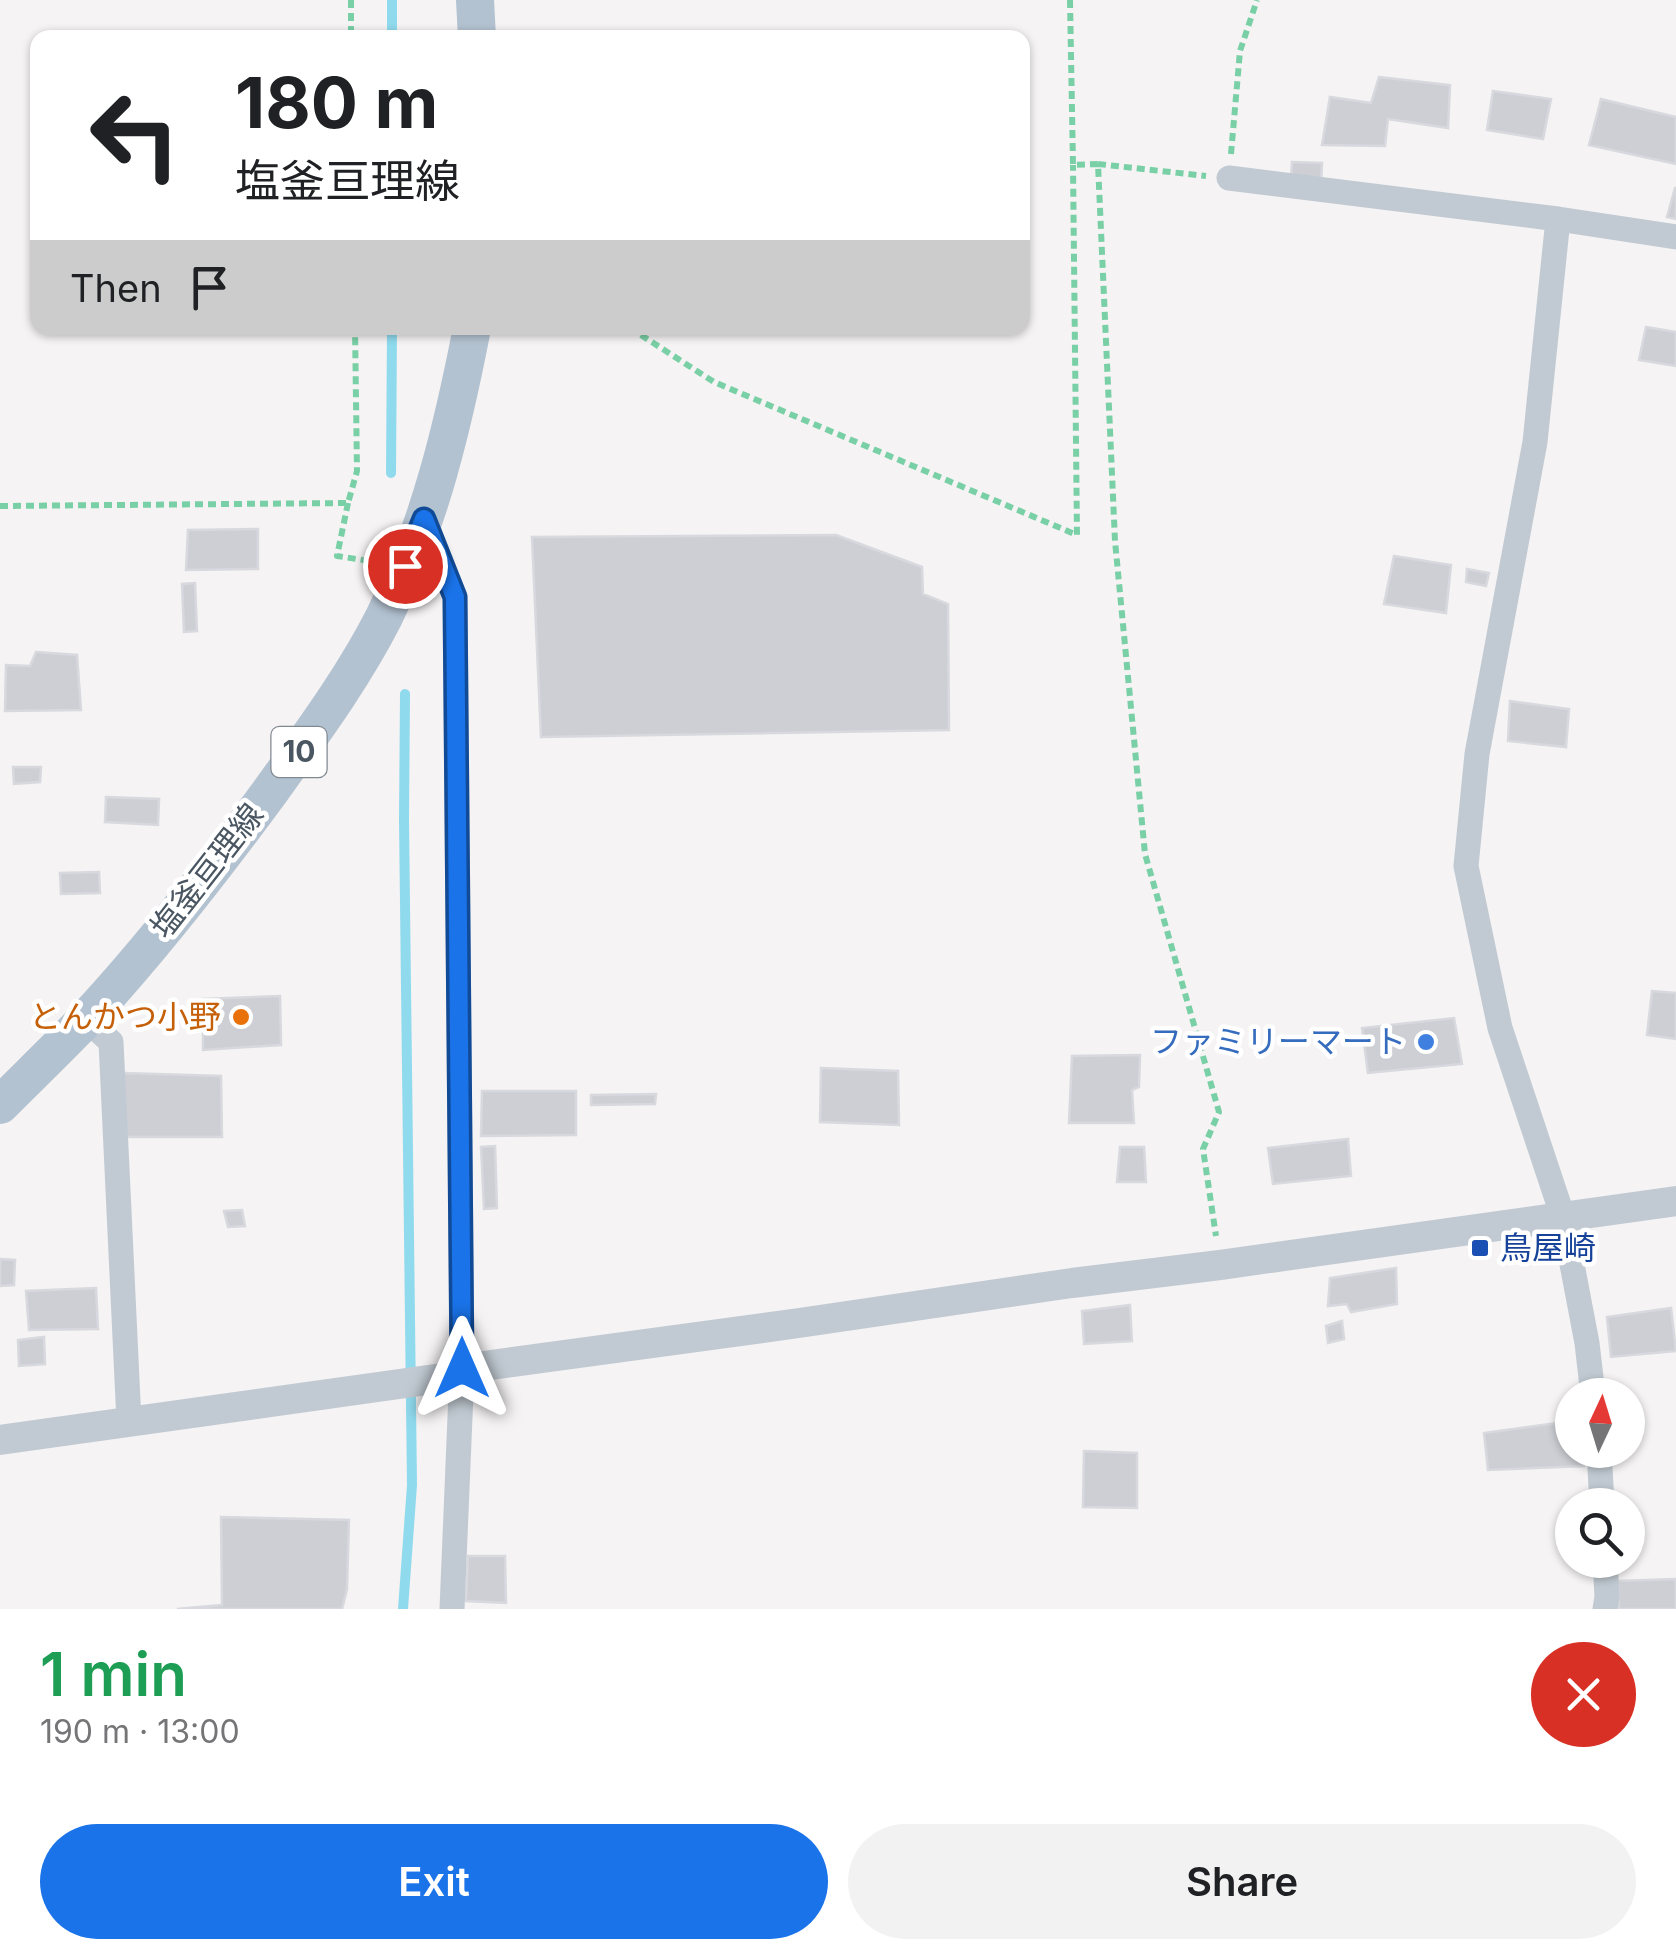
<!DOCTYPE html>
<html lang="en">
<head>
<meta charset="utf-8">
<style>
  :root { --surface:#fff; --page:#f2f2f2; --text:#202124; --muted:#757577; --accent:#1a73e8 }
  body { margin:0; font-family:Inter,"Noto Sans JP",sans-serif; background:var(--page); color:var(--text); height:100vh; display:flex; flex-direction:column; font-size:38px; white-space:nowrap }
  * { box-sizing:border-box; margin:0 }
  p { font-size:32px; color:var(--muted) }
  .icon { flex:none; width:55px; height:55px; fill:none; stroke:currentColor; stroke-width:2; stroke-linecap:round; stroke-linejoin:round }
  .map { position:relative; height:1609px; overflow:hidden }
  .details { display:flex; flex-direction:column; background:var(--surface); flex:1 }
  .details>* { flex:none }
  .hud { position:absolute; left:30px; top:30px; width:1000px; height:305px; border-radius:20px; box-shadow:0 2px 8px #0004; background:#fff; color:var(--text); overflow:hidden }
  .needle { width:65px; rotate:4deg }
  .controls { position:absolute; left:1555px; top:1378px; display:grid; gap:20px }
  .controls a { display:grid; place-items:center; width:90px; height:90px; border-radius:50%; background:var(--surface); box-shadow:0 2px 8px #0004; font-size:50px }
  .pin { position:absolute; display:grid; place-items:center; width:85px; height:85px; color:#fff; margin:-42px; border:5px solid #fff; border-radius:50%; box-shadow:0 2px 10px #0007 }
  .me { position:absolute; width:110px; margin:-55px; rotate:0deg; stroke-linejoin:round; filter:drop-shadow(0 0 8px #0008) }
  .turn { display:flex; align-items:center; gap:35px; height:210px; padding:0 40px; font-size:45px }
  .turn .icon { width:130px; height:130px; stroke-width:2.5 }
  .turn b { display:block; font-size:70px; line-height:85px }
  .then { display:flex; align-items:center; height:95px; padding:0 40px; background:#0003; gap:20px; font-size:38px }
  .round { display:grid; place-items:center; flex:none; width:105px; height:105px; border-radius:52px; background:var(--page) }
  .overview { display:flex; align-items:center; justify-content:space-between; height:170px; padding:0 40px }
  h1 { font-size:60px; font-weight:600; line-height:75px; color:#1e9e55 }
  .action { display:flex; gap:20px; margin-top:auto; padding:20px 40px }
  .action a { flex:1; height:115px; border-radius:60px; background:var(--accent); color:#fff; font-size:40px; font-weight:600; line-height:115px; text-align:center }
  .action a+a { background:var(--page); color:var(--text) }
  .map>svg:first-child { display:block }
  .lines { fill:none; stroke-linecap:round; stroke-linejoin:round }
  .stream { stroke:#90daee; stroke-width:10 }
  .building { fill:#cdcfd5; stroke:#d7d9de; stroke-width:2.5 }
  .path { stroke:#7ad0a6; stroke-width:6; stroke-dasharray:8 5; stroke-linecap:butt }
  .minor { stroke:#c1cad2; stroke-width:25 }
  .tertiary { stroke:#c1cad2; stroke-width:30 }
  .primary { stroke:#b3c2d1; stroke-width:38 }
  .route-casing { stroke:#114b97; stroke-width:25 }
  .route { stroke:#1a73e8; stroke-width:18 }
  .food-dot { fill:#e8710a; stroke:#fff; stroke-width:4 }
  .shop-dot { fill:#3f7fe0; stroke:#fff; stroke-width:4 }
  .transit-dot { fill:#1a4fb4; stroke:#fff; stroke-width:4 }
  .labels { text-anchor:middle; stroke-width:9; stroke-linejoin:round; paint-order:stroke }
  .shield { fill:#fff; stroke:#808990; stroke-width:2.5 }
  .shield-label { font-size:30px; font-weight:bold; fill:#4a5661 }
  .street-label { font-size:32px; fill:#4a5661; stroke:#fff }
  .food-label { font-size:32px; fill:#c56008; stroke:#fff; text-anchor:end }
  .shop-label { font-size:32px; fill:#366cbe; stroke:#fff; text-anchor:end }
  .transit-label { font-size:32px; fill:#164399; stroke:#fff; text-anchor:start }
</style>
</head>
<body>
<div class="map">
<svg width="1676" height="1609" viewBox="0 0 1676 1609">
  <rect width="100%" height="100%" fill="#f5f3f3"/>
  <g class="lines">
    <path class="stream" d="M392,38V0
      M391,473L392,328
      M403,1609L412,1485L404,820L405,694"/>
  </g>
  <path class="building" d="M1379,77L1450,85L1448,128L1388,119L1385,146L1322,145L1330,97L1371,103Z
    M1493,91L1551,99L1543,139L1487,130Z
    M1601,99L1676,117V164L1589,145Z
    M1292,162L1322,163L1321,184L1291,180Z
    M1675,188H1676V219L1667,217Z
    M1646,327L1676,332V366L1639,360Z
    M258,529V569L186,570L188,530Z
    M836,535L922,567L923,594L948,604L949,730L541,737L532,537Z
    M1394,556L1451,565L1446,613L1384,604Z
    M1467,569L1489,573L1486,586L1466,582Z
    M195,583L197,631L184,632L182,584Z
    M36,652L77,655L81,710L5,711L6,665L30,666Z
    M1510,701L1569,709L1566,747L1508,741Z
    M13,767H41L40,782L14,784Z
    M106,797L159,799L158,825L105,822Z
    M99,872L100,893L61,894L60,873Z
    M1652,991L1676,993V1039L1647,1035Z
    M280,996L281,1045L203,1050V999Z
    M1454,1018L1462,1064L1368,1073L1362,1028Z
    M1140,1055L1139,1087L1132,1090L1134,1123H1069L1072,1056Z
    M821,1068L898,1071L899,1125L820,1122Z
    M123,1073L221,1076L222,1137H124Z
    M482,1091H576V1135L481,1136Z
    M656,1094L655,1104L591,1105V1095Z
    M1348,1139L1351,1176L1273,1184L1268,1148Z
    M495,1146L497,1208L484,1209L481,1147Z
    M1120,1147H1144L1146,1182H1117Z
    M242,1210L245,1226L228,1227L224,1211Z
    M0,1259L15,1260L14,1285L0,1286Z
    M1396,1268L1397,1304L1351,1312L1347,1304L1328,1306L1330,1278Z
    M96,1288L98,1329L29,1330L26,1291Z
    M1130,1305L1132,1341L1084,1344L1082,1311Z
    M1671,1308L1676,1351L1611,1357L1607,1317Z
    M1342,1321L1344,1339L1328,1343L1326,1326Z
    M44,1337L45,1364L19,1366L18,1340Z
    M1572,1421V1450H1583L1584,1466L1488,1470L1484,1433Z
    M1084,1451L1137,1453V1508L1083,1507Z
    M221,1517L349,1520L347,1589L342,1609H177L222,1605Z
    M468,1556H505L506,1603L466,1601Z
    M1676,1579V1609H1619L1618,1581Z"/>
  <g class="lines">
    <path class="path" d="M351,0V38
      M1070,0L1073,165L1098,164L1115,541L1145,854L1219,1112L1203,1149L1216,1236
      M1231,154L1240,51L1257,0
      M1098,164L1206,176
      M630,328L714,382L1077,535L1073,165
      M348,503L337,556L376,562
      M0,506L348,503L357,471L355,328"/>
    <path class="minor" d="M1229,178L1558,219L1676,237
      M1558,219L1535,442L1477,754L1466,866L1500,1028L1563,1217L1587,1343L1593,1395
      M424,519L455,597L462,1369L452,1609
      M86,1019L111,1042L129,1422
      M1599,1450L1602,1505
      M1605,1609L1607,1597L1605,1560"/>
    <path class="tertiary" d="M0,1440L442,1378L462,1369L799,1323L1072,1283L1220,1265L1676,1201"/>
    <path class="primary" d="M475,0L477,38
      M0,1105C29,1076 58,1048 86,1019C153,947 214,868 272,789C312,733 353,678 384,617C429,526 453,426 472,328"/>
  </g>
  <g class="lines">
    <defs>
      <path id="route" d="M405,566L424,519L455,597L462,1368"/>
    </defs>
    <use href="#route" class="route-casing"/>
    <use href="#route" class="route"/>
  </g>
  <circle class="food-dot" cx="241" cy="1017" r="10"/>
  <circle class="shop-dot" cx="1426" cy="1042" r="10"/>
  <rect class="transit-dot" x="1470" y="1238" width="20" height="20" rx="5"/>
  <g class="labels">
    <rect class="shield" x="271.5" y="727" width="55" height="50" rx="8"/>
    <g class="shield-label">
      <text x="299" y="762">10</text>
    </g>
    <g class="street-label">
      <text transform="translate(207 871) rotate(-52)" y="11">塩釜亘理線</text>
    </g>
    <g class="food-label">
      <text x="221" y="1028">とんかつ小野</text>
    </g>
    <g class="shop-label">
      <text x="1406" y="1053">ファミリーマート</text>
    </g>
    <g class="transit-label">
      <text x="1500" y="1259">鳥屋崎</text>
    </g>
  </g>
</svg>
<div class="controls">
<a><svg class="needle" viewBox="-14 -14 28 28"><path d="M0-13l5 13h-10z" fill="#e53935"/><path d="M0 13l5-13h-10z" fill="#757577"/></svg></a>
<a><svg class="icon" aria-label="search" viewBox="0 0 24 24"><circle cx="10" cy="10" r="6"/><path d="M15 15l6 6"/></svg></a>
</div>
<div class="pin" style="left:405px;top:566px;background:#d93025"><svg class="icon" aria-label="arrive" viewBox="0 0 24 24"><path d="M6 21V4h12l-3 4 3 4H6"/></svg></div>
<svg class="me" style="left:462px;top:1368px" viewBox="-20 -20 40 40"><path d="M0-17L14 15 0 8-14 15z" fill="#1a73e8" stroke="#fff" stroke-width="4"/></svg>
<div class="hud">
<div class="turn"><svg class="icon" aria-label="left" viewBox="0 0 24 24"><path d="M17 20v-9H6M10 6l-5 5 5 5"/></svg><div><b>180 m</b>塩釜亘理線</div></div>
<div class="then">Then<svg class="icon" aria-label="arrive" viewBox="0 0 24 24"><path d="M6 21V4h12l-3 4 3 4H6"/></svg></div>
</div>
</div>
<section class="details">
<div class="overview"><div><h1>1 min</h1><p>190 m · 13:00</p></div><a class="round" style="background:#d93025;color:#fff"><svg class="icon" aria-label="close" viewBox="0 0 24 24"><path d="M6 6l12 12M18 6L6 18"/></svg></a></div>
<div class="action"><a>Exit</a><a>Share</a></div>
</section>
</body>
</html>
